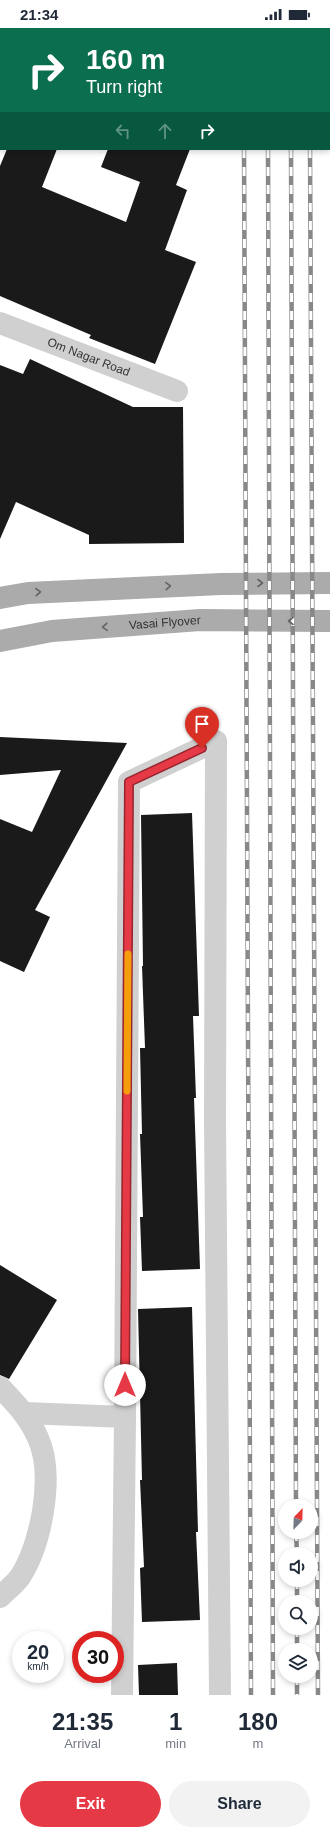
<!DOCTYPE html>
<html lang="en">
<head>
<meta charset="utf-8">
<style>
  :root { --surface:#fff; --page:#f2f2f3; --text:#1f2937; --muted:#747a83; --accent:#e63946 }
  body { margin:0; font-family:Arial,sans-serif; background:var(--page); color:var(--text); height:100vh; display:flex; flex-direction:column; font-size:15px; white-space:nowrap }
  * { box-sizing:border-box; margin:0 }
  p { font-size:13px; color:var(--muted) }
  .icon { flex:none; width:22px; height:22px; fill:none; stroke:currentColor; stroke-width:2; stroke-linecap:round; stroke-linejoin:round }
  .map { position:relative; height:1667px; overflow:hidden }
  .sheet { display:flex; flex-direction:column; background:var(--surface); flex:1 }
  .sheet>* { flex:none }
  .hud { position:absolute; left:0px; top:0px; width:330px; height:122px; box-shadow:0 2px 6px #0003; background:#0b6e4f; color:#fff; overflow:hidden }
  .needle { width:26px; rotate:23deg }
  .controls { position:absolute; left:278px; top:1471px; display:grid; gap:8px }
  .controls a { display:grid; place-items:center; width:40px; height:40px; border-radius:50%; background:var(--surface); box-shadow:0 2px 6px #0003; font-size:20px }
  .speed { position:absolute; left:12px; top:1603px; display:flex; gap:8px; font-size:20px; font-weight:700; text-align:center }
  .speed>* { display:grid; place-content:center; width:52px; height:52px; border-radius:50%; background:var(--surface); box-shadow:0 2px 6px #0003; line-height:1 }
  .speed small { font-size:10px; font-weight:400 }
  .speed .limit { border:6px solid #d22; background:#fff; color:#111 }
  .pin { position:absolute; display:grid; place-items:center; width:34px; height:34px; color:#fff; margin:-41px -17px; border-radius:50% 50% 50% 0; rotate:-45deg; box-shadow:0 0 4px #0007 }
  .pin .icon { rotate:45deg }
  .me { position:absolute; width:44px; margin:-22px; rotate:0deg; stroke-linejoin:round; filter:drop-shadow(0 0 3px #0008) }
  .turn { display:flex; align-items:center; gap:14px; height:84px; padding:0 20px; font-size:18px }
  .turn .icon { width:52px; height:52px; stroke-width:2.5 }
  .turn b { display:block; font-size:28px; line-height:34px }
  .lanes { display:flex; align-items:center; height:38px; padding:0 20px; background:#0003; justify-content:center; gap:20px; direction:ltr }
  .lanes .off { opacity:.35 }
  .eta { display:flex; justify-content:space-evenly; align-items:center; height:68px; text-align:center }
  .eta b { font-size:24px; font-weight:600; line-height:28px }
  .cta { display:flex; gap:8px; margin-top:auto; padding:8px 20px }
  .cta a { flex:1; height:46px; border-radius:24px; background:var(--accent); color:#fff; font-size:16px; font-weight:600; line-height:46px; text-align:center }
  .cta a+a { background:var(--page); color:var(--text) }
  .status { display:flex; justify-content:space-between; align-items:center; height:28px; padding:0 20px; background:var(--surface); direction:ltr }
  .status svg { height:11px; fill:currentColor }
  .map>svg:first-child { display:block }
  .building { fill:#1a1a1a }
  .lines { fill:none; stroke-linecap:round; stroke-linejoin:round }
  .street { stroke:#d0d0d0; stroke-width:22 }
  .primary { stroke:#ababab; stroke-width:22 }
  .rail-casing { stroke:#888; stroke-width:4.5 }
  .rail { stroke:#fff; stroke-width:3; stroke-dasharray:9; stroke-linecap:butt }
  .oneway { stroke:#636363 }
  .route-casing { stroke:#96252e; stroke-width:10 }
  .route { stroke:#e63946; stroke-width:7 }
  .slow { stroke:#f59e0b; stroke-width:7 }
  .labels { text-anchor:middle; stroke-width:4; stroke-linejoin:round; paint-order:stroke }
  .street-label { font-size:12px; fill:#333; stroke:#fff }
</style>
</head>
<body>
<div class="status"><b>21:34</b><svg viewBox="0 0 49 12"><path d="M0 12V9h3v3zM5 12V6h3v6zM10 12V3h3v9zM15 12V0h3v12zM26 1h20v11H26zM47 4h2v5h-2z"/></svg></div>
<div class="map">
<svg width="330" height="1667" viewBox="0 0 330 1667">
  <rect width="100%" height="100%" fill="#fff"/>
  <path class="building" d="M7,121H57L42,159L126,194L140,154L101,139L108,121H190L176,157L187,162L165,222L196,234L155,336L89,310L91,307L0,268V138Z
    M30,331L133,379H183L184,515L89,516V507L16,474L0,511V337L23,346Z
    M0,709L127,715L35,882L50,889L24,944L0,933V791L32,804L61,742L0,747Z
    M192,785L199,988H193L196,1070H194L200,1241L142,1243L140,1189H143L140,1106H142L140,1020H145L142,938H143L141,787Z
    M0,1237L57,1272L9,1351L0,1347Z
    M192,1279L198,1504H196L200,1592L142,1594L140,1540L144,1539L140,1452H142L138,1281Z
    M177,1635L178,1667H139L138,1637Z"/>
  <g class="lines">
    <g class="street">
      <path d="M136,1V0"/>
      <path id="s1" d="M0,295L177,363"/>
      <path d="M0,1359C16,1376 29,1389 38,1410C55,1447 41,1517 20,1549C15,1556 6,1563 0,1569"/>
      <path d="M25,1385L125,1389L129,754L216,713L215,1093L220,1667"/>
      <path d="M122,1667L125,1389"/>
    </g>
    <g class="primary">
      <path d="M0,570L28,565L221,556L330,555"/>
      <path id="s2" d="M0,613L52,603L200,592L330,593"/>
    </g>
    <defs>
      <path id="rail" d="M244,0V1
        M267,0V1
        M291,0V1
        M310,0V1
        M244,121L251,1667
        M268,121L273,1667
        M291,121L296,1478
        M310,121L318,1667
        M296,1504L297,1526
        M297,1552V1574
        M297,1600V1622
        M297,1648V1667"/>
    </defs>
    <use href="#rail" class="rail-casing"/>
    <use href="#rail" class="rail"/>
  </g>
  <defs><path id="oneway-chevron" d="M-2-3.5L2.5 0L-2 3.5" fill="none" stroke-width="1.6" stroke-linecap="round" stroke-linejoin="round"/></defs>
  <g class="oneway">
    <use href="#oneway-chevron" transform="translate(260 555)"/>
    <use href="#oneway-chevron" transform="translate(168 558) rotate(-3)"/>
    <use href="#oneway-chevron" transform="translate(38 564) rotate(-3)"/>
    <use href="#oneway-chevron" transform="translate(291 593) rotate(-180)"/>
    <use href="#oneway-chevron" transform="translate(105 599) rotate(176)"/>
  </g>
  <g class="lines">
    <defs>
      <path id="route" d="M125,1357L129,754L202,720"/>
    </defs>
    <use href="#route" class="route-casing"/>
    <use href="#route" class="route"/>
    <path class="slow" d="M127,1063L128,926"/>
  </g>
  <g class="labels">
    <g class="street-label">
      <text dy="4" stroke="none"><textPath href="#s1" startOffset="95">Om Nagar Road</textPath></text>
      <text dy="4" stroke="none"><textPath href="#s2" startOffset="166">Vasai Flyover</textPath></text>
    </g>
  </g>
</svg>
<div class="controls">
<a><svg class="needle" viewBox="-14 -14 28 28"><path d="M0-13l5 13h-10z" fill="#e53935"/><path d="M0 13l5-13h-10z" fill="#747a83"/></svg></a>
<a><svg class="icon" aria-label="sound" viewBox="0 0 24 24"><path d="M4 9h4l5-4v14l-5-4H4zM17 9q2 3 0 6"/></svg></a>
<a><svg class="icon" aria-label="search" viewBox="0 0 24 24"><circle cx="10" cy="10" r="6"/><path d="M15 15l6 6"/></svg></a>
<a><svg class="icon" aria-label="layers" viewBox="0 0 24 24"><path d="M12 4l9 5-9 5-9-5zM3 14l9 5 9-5"/></svg></a>
</div>
<div class="speed"><div>20<small>km/h</small></div><div class="limit">30</div></div>
<div class="pin" style="left:202px;top:720px;background:#d93025"><svg class="icon" aria-label="arrive" viewBox="0 0 24 24"><path d="M6 21V4h12l-3 4 3 4H6"/></svg></div>
<svg class="me" style="left:125px;top:1357px" viewBox="-20 -20 40 40"><circle r="19" fill="#fff"/><path d="M0-13L10 11 0 6-10 11z" fill="#e63946"/></svg>
<div class="hud">
<div class="turn"><svg class="icon" aria-label="right" viewBox="0 0 24 24"><path d="M7 20v-9h11M14 6l5 5-5 5"/></svg><div><b>160 m</b>Turn right</div></div>
<div class="lanes"><svg class="icon off" aria-label="left" viewBox="0 0 24 24"><path d="M17 20v-9H6M10 6l-5 5 5 5"/></svg><svg class="icon off" aria-label="ahead" viewBox="0 0 24 24"><path d="M12 20V5M6 11l6-6 6 6"/></svg><svg class="icon" aria-label="right" viewBox="0 0 24 24"><path d="M7 20v-9h11M14 6l5 5-5 5"/></svg></div>
</div>
</div>
<section class="sheet">
<div class="eta">
<div><b>21:35</b><p>Arrival</p></div>
<div><b>1</b><p>min</p></div>
<div><b>180</b><p>m</p></div>
</div>
<div class="cta"><a>Exit</a><a>Share</a></div>
</section>
</body>
</html>
